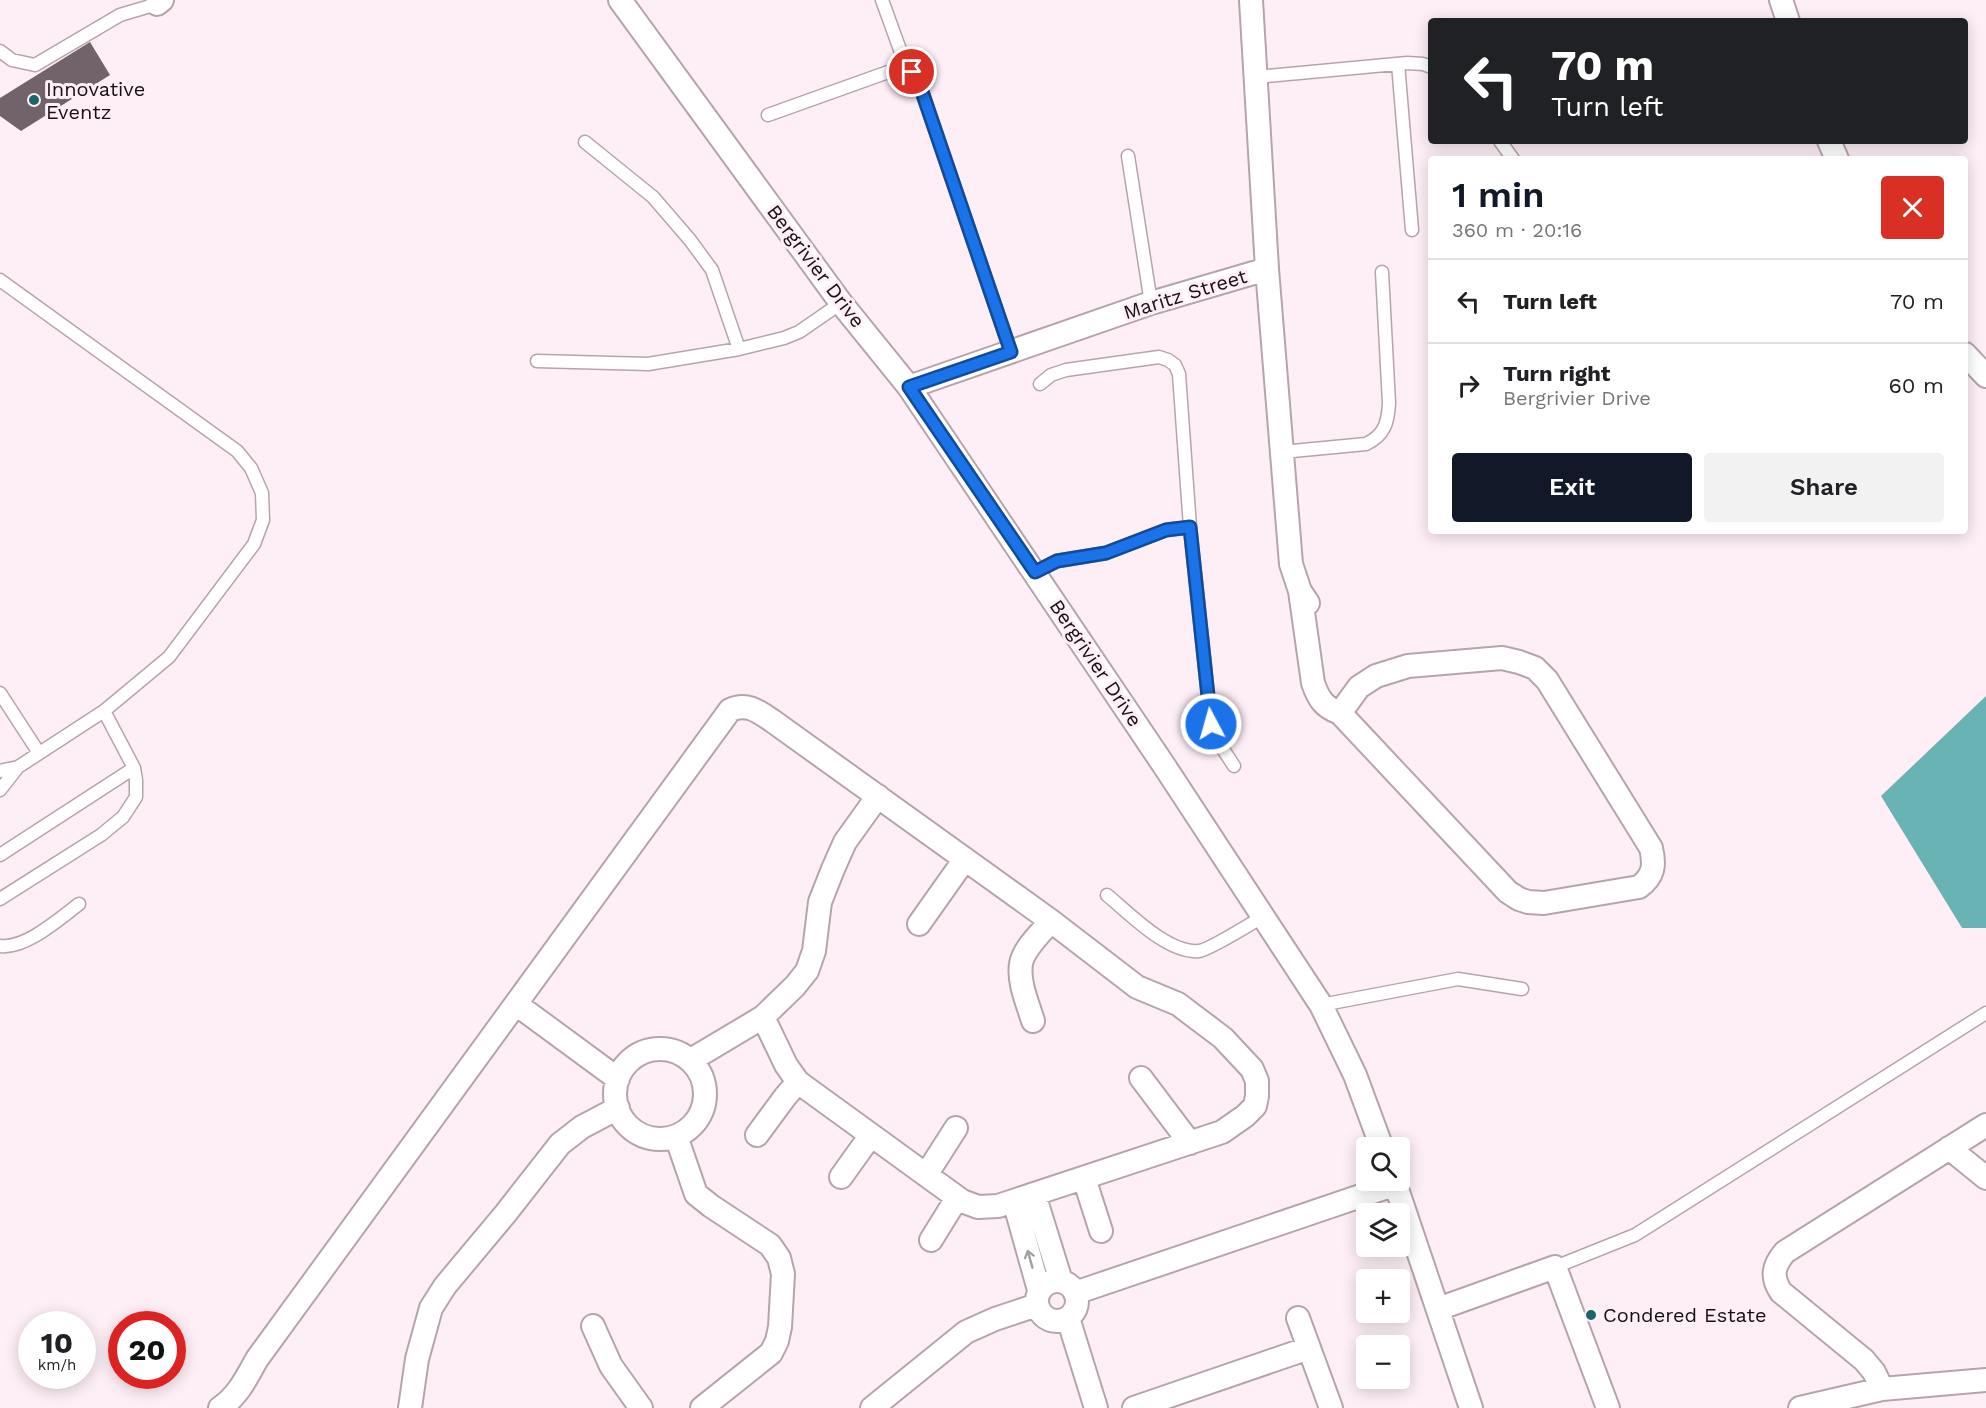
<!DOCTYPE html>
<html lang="en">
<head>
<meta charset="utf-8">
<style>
  :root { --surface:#fff; --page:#f2f2f2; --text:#202124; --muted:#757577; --line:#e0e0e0; --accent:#111827 }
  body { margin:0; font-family:"Work Sans",sans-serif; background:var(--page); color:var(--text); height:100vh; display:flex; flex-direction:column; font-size:22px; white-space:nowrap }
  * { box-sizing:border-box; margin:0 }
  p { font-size:20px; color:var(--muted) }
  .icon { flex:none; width:33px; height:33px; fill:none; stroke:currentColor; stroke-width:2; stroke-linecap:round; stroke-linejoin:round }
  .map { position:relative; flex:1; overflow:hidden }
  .details { position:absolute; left:1428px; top:156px; width:540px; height:378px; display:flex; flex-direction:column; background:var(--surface); border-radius:6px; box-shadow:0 3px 15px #0003 }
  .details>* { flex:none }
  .top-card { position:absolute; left:1428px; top:18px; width:540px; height:126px; border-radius:6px; box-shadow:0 3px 15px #0003; background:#202124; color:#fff; overflow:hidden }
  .controls { position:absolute; left:1356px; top:1137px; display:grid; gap:12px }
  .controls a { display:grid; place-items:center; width:54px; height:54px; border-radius:6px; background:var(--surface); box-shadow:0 3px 15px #0003; font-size:30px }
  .speed { position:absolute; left:18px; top:1311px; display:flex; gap:12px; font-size:30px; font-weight:700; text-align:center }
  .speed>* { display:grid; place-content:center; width:78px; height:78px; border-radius:50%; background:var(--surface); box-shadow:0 3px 15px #0003; line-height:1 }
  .speed small { font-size:15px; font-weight:400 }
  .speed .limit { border:9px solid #d22; background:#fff; color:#111 }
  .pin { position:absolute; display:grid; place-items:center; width:51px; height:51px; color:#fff; margin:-26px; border:3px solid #fff; border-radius:50%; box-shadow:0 2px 6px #0007 }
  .me { position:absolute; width:66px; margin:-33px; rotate:354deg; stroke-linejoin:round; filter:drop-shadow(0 0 4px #0008) }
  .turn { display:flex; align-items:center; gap:21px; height:126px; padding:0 24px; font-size:27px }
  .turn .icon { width:78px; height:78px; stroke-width:2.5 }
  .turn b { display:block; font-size:42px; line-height:51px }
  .round { display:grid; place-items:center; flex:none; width:63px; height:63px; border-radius:6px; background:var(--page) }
  .headline { display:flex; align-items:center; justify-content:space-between; height:102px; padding:0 24px }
  h1 { font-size:36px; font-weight:600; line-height:45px; color:var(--accent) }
  .button { display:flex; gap:12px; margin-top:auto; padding:12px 24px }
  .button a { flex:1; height:69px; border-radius:6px; background:var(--accent); color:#fff; font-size:24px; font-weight:600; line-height:69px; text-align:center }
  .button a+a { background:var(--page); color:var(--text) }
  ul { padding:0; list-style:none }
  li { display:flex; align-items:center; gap:18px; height:84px; padding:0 24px; border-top:2px solid var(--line) }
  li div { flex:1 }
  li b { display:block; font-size:22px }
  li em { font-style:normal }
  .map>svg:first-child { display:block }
  .water { fill:#6ab3b4 }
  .building { fill:#72626a }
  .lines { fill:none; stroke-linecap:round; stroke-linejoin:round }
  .lane-casing { stroke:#b6a4ad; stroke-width:15 }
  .street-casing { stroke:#b6a4ad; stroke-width:26 }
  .lane { stroke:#fff; stroke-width:12 }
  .street { stroke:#fff; stroke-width:22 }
  .oneway { stroke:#a19fa0 }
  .route-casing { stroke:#114b97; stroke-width:15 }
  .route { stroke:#1a73e8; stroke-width:10 }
  .poi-dot { fill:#196769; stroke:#feeff6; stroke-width:2 }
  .labels { text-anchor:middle; stroke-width:6; stroke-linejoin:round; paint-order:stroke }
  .poi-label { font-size:20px; fill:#150f12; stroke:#feeff6; text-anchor:start }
  .street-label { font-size:20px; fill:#150f12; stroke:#feeff6 }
</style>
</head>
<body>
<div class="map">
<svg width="1986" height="1408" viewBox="0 0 1986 1408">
  <rect width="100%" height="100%" fill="#feeff6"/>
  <path class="water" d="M1986,696V928H1962L1881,796Z"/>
  <path class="building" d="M90,42L110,75L21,131L0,116V98Z"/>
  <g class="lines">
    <defs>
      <path id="lane" d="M882,0L907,69
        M0,51L12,60L35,65L120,15L157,4
        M1398,64L1412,230
        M1256,77L1407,63L1423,64L1431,67
        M768,115L891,71C902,69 909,68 917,77L1011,352
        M1500,141L1513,159
        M585,142L653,197L690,240L712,270L739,349
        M1128,156L1151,303
        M0,280L237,451L251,468L262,493L263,520L254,544L169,657L104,711L18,767L0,790
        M537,361L648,364L739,349L784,338L799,332L841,303
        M1040,384L1051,375L1066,370L1159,357L1168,360L1175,365L1179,374L1190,527L1211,724L1221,746L1234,766
        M1282,452L1366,444C1385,435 1388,422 1389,403L1382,272
        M1035,572L1057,561L1106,553L1166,530L1190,527
        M0,693L39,753
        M0,771L18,767
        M0,855L134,768
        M1107,895C1129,913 1168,954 1199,951C1209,950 1252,923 1264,916
        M0,899L101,835L123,817L136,797V780L134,768L104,711
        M0,946C26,949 59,919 79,904
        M1321,1005L1458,979L1522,989
        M1555,1267L1635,1235L1986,1013"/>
      <path id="street" d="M620,0L841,303L909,387L1165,767L1321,1005L1355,1075L1382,1148
        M1251,0L1267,269
        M1781,0L1788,21
        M157,4L162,0
        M1829,141L1837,159
        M1965,354L1986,376
        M909,387L1151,303L1267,269L1291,564L1300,591L1308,603
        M1300,591L1313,683C1319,700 1324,707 1340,713L1508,892L1519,899L1528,902L1544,903L1639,887C1654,876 1655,865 1651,848L1547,680L1535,668L1519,662L1502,658L1408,666L1376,676L1359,687L1340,713
        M919,924L965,859
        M516,1004L618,1079
        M1033,1021C1028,1004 1018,982 1021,964C1023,949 1041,933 1051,921
        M615 1094a45 45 0 1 1 90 0a45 45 0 1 1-90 0Z
        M691,1060L763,1017L795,986L807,971L814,951L820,902L833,869L845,842L878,796
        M1141,1078L1190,1143
        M757,1135L785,1097L798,1082
        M676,1136L696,1194L711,1206L770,1245L779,1258L783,1274L780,1327L777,1341L771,1353L702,1408
        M1949,1148L1986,1178
        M926,1175L956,1128
        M841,1177L871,1135
        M1084,1178L1101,1231
        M1394,1180L1471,1408
        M1034,1194L1061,1281
        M1014,1201L1039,1290
        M931,1240L957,1198
        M1037 1301a20 20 0 1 1 40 0a20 20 0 1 1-40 0Z
        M1075,1293L1396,1184
        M1438,1309L1555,1267L1608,1408
        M1068,1318L1096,1408
        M1298,1318L1331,1408
        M593,1326L611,1366L641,1408
        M1882,1389L1874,1372L1864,1360L1781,1292C1771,1277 1773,1266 1785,1252L1986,1125
        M220,1408C238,1396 247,1377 257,1359L730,710C748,702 759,712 774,722L1051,921L1137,987L1178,1004L1223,1038L1252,1069L1257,1081V1096L1255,1106L1245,1116L1222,1132L998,1206L978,1207L962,1201L798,1082L786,1065L763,1017
        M410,1408L417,1359L431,1308L445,1286L506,1213L560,1144L582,1127L618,1108
        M872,1408L966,1332L995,1319L1037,1305
        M1134,1408L1309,1348
        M1800,1408L1882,1389L1986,1380"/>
    </defs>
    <use href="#lane" class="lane-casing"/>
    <use href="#street" class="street-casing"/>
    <use href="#lane" class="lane"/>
    <use href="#street" class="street"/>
  </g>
  <defs><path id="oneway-shaft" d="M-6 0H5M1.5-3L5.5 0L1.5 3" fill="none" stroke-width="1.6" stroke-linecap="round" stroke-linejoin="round" transform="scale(1.5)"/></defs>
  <use class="oneway" href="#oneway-shaft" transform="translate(1030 1259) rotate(-106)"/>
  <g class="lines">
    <defs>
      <path id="route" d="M912,72L917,77L1011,352L909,387L1035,572L1057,561L1106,553L1166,530L1190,527L1211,724"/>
    </defs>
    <use href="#route" class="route-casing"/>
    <use href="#route" class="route"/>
  </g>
  <g class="poi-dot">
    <circle cx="34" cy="100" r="6"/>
    <circle cx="1591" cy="1315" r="6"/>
  </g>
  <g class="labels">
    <g class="poi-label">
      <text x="46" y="96">Innovative<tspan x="46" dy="23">Eventz</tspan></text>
      <text x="1603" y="1322">Condered Estate</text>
    </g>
    <g class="street-label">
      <text transform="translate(816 266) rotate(53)" y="7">Bergrivier Drive</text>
      <text transform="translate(1185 294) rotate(-17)" y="7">Maritz Street</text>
      <text transform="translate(1096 663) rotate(56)" y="7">Bergrivier Drive</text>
    </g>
  </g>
</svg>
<div class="controls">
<a><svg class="icon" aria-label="search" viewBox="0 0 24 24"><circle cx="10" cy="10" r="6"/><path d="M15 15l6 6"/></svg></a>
<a><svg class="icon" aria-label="layers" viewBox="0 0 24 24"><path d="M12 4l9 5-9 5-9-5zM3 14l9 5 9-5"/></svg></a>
<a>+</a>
<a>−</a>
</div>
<div class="speed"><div>10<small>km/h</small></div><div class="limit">20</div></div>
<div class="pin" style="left:912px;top:72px;background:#d93025"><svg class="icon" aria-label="arrive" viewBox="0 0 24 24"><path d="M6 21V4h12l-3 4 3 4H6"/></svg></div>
<svg class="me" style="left:1211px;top:724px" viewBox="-20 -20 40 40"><circle r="17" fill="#1a73e8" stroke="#fff" stroke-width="3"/><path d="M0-11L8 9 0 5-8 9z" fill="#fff"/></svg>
<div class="top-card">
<div class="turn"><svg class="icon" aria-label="left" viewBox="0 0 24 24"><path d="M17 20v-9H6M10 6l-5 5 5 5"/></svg><div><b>70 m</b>Turn left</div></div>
</div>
<section class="details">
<div class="headline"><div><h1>1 min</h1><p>360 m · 20:16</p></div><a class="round" style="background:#d93025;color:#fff"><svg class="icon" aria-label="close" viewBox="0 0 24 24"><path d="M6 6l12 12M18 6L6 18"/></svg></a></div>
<ul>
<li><svg class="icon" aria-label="left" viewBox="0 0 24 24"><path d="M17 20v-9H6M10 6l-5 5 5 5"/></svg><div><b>Turn left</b></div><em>70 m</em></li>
<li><svg class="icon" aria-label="right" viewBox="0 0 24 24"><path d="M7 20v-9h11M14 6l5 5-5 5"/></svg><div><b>Turn right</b><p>Bergrivier Drive</p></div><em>60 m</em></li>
</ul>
<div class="button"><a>Exit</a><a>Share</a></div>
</section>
</div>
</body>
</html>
